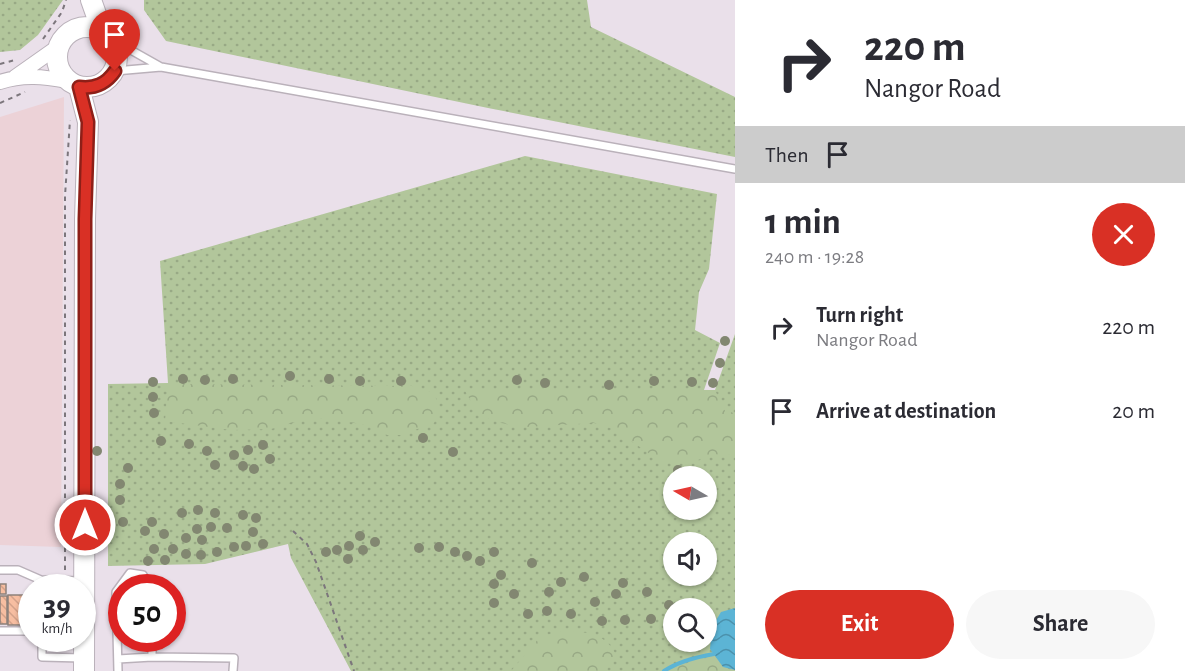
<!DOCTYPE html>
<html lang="en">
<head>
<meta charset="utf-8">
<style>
  :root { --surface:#fff; --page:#f7f7f7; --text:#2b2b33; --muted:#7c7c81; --accent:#d93025 }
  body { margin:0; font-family:"Alegreya Sans",sans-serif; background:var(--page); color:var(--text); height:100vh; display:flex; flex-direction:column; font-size:22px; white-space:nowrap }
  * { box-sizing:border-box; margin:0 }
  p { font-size:20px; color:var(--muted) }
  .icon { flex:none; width:33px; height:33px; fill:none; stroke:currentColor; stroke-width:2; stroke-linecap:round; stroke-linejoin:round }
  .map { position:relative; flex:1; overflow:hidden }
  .drawer { display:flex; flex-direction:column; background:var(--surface); width:450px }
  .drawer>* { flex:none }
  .banner { background:#fff; color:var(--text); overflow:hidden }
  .needle { width:39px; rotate:279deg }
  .controls { position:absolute; left:663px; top:466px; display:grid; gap:12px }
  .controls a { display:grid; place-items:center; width:54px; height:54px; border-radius:50%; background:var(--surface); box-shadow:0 2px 4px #0004; font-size:30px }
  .speed { position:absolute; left:18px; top:574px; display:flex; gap:12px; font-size:30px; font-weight:700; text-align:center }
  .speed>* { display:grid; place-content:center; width:78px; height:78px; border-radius:50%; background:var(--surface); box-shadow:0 2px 4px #0004; line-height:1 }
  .speed small { font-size:15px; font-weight:400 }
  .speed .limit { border:9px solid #d22; background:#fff; color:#111 }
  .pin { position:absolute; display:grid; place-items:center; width:51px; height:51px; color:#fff; margin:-62px -26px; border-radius:50% 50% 50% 0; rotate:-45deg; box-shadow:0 0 6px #0007 }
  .pin .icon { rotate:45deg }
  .me { position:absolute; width:66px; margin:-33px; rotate:0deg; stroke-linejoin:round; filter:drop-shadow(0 0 4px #0008) }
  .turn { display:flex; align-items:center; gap:21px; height:126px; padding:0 30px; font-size:27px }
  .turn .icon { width:78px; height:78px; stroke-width:2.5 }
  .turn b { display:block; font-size:42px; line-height:51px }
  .then { display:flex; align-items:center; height:57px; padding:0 30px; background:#0003; gap:12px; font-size:22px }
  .round { display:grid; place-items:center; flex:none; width:63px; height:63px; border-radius:32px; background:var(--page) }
  .head { display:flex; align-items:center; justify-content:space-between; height:102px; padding:0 30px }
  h1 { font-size:36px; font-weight:700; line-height:45px }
  .action { display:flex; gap:12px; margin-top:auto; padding:12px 30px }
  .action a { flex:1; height:69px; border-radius:36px; background:var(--accent); color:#fff; font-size:24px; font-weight:700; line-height:69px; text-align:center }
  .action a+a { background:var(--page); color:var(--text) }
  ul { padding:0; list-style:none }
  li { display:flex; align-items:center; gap:18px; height:84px; padding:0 30px }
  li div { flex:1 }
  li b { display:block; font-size:22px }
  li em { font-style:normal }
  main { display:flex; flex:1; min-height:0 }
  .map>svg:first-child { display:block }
  .industrial { fill:#ecd2d7 }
  .grass { fill:url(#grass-dots); fill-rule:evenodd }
  .forest { fill:url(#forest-crowns) }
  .water { fill:url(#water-waves) }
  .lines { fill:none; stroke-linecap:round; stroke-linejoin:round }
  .stream { stroke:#5cb4d5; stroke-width:4 }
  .building { fill:url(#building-back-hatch); stroke:#8d817b; stroke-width:1.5 }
  .service-casing { stroke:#bab1ba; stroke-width:10 }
  .minor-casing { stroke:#bab1ba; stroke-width:16 }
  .secondary-casing { stroke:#bab1ba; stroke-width:22 }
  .path { stroke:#7c767c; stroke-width:2; stroke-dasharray:4.5 4.5; stroke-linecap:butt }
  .service { stroke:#fff; stroke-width:7 }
  .minor { stroke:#fff; stroke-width:14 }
  .secondary { stroke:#fff; stroke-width:20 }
  .tree { fill:#828771 }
  .route-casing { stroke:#8d1f18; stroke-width:15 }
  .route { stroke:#d93025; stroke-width:10 }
</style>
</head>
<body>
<main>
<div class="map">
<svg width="735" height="671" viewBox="0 0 735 671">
  <defs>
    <pattern id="grass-dots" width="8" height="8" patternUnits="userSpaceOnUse" patternTransform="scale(1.5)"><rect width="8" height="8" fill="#b2c69b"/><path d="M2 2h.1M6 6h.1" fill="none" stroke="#98a985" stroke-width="1.8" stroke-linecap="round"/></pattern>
    <pattern id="forest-crowns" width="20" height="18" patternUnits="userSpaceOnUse" patternTransform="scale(1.5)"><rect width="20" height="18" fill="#b2c69b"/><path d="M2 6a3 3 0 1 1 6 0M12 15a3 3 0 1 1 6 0" fill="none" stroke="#98a985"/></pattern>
    <pattern id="water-waves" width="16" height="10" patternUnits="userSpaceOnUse" patternTransform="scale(1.5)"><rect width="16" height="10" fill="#5cb4d5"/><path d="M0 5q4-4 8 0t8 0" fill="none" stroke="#4b91ac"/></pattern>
    <pattern id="building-back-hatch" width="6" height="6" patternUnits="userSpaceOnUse" patternTransform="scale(1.5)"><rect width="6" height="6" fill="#f7bea1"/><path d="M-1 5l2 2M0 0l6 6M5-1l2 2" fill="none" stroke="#d3a28a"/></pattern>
  </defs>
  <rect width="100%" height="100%" fill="#eae0ea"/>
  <path class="industrial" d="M64,97L61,547L0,545V117Z"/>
  <path class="grass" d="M0,0H63L38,35L20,50L0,52Z
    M144,0H587L591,27L735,97V157L488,108L166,41L144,10Z
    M525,156L717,194L709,269L699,292L695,330L720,343L704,390H715L735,334V671H351L291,558L288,544L205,564L108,566V384L168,383L160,261ZM674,477H706V510H674ZM674,543H706V576H674ZM674,609H706V642H674Z"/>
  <path class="forest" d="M168,384L412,386L434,393L440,409L434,423L401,435H387L372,426L325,418L296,422L271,429L231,430L165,421Z
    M464,389L715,390L725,411L735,413V455L712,454L689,464L660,461L614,429L594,423L525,427L501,423L484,417L473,405Z
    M565,630C586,633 604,632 615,653L606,671H511L540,637Z
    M716,657L723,667L735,671H658L698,660Z"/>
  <path class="water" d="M735,608V670L723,667L710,649L712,627L721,612Z"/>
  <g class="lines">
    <path class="stream" d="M664,671C679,661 696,657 714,654"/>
  </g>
  <path class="building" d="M0,584H6V594H0Z
    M8,595H32V625H8Z
    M0,596H7V624H0Z"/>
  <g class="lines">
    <defs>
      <path id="service" d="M113,40L161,67
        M115,71L161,67L735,169
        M0,570H18L41,580
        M42,588L41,580L81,581
        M0,631H32
        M42,639V657L82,658
        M152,639V657
        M118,659L152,657L234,658L233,671
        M118,671L116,592L130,573L143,575L150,588"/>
      <path id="minor" d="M15,77L59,46
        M0,82C24,74 44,77 68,81"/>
      <path id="secondary" d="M91,0L102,31
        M57 57a30 30 0 1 1 60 0a30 30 0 1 1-60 0Z
        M79,87L88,122L85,219L84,671"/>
    </defs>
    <use href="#service" class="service-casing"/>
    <use href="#minor" class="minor-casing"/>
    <use href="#secondary" class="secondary-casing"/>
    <path class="path" d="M43,39L62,12L66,0
      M0,64L15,60
      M0,103L25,92
      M293,531L307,544L316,562L354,671
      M65,570V196L70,120
      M64,647L65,639"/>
    <use href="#service" class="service"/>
    <use href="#minor" class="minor"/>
    <use href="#secondary" class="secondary"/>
  </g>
  <g class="tree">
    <circle cx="725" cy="341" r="5"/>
    <circle cx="720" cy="363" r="5"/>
    <circle cx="290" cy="376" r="5"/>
    <circle cx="183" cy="379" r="5"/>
    <circle cx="233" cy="379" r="5"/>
    <circle cx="329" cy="379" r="5"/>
    <circle cx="205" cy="380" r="5"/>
    <circle cx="517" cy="380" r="5"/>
    <circle cx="360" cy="381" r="5"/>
    <circle cx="401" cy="381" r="5"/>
    <circle cx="654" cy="381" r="5"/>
    <circle cx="153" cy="382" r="5"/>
    <circle cx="692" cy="382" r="5"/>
    <circle cx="545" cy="383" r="5"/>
    <circle cx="713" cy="383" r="5"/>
    <circle cx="609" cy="385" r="5"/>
    <circle cx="153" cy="397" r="5"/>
    <circle cx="154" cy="413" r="5"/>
    <circle cx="423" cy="438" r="5"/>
    <circle cx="161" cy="441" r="5"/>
    <circle cx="189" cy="444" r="5"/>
    <circle cx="263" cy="445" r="5"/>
    <circle cx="248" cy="450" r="5"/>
    <circle cx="97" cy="451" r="5"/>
    <circle cx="207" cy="451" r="5"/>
    <circle cx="453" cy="452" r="5"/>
    <circle cx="234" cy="455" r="5"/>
    <circle cx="270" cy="459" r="5"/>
    <circle cx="215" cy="465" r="5"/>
    <circle cx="243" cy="466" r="5"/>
    <circle cx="128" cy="468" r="5"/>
    <circle cx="254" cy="469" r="5"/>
    <circle cx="678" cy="470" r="5"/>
    <circle cx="120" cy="484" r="5"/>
    <circle cx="120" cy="500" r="5"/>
    <circle cx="198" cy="510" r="5"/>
    <circle cx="182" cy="513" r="5"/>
    <circle cx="215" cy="513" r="5"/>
    <circle cx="243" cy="515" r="5"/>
    <circle cx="256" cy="518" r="5"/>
    <circle cx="123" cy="522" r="5"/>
    <circle cx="152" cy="522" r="5"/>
    <circle cx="211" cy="527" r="5"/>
    <circle cx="227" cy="528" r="5"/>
    <circle cx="197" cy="529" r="5"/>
    <circle cx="145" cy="531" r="5"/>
    <circle cx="253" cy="532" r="5"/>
    <circle cx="164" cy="534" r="5"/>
    <circle cx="360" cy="536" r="5"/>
    <circle cx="186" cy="538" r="5"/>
    <circle cx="202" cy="540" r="5"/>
    <circle cx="375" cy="542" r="5"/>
    <circle cx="263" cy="544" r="5"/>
    <circle cx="246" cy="546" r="5"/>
    <circle cx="349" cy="546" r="5"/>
    <circle cx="234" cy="547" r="5"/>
    <circle cx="439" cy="547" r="5"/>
    <circle cx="419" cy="548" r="5"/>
    <circle cx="154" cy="549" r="5"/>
    <circle cx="173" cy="549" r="5"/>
    <circle cx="337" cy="550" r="5"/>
    <circle cx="363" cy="550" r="5"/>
    <circle cx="217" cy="552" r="5"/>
    <circle cx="326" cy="552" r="5"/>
    <circle cx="455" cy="552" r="5"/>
    <circle cx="494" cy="552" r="5"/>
    <circle cx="186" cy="554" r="5"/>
    <circle cx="201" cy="555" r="5"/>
    <circle cx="467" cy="556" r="5"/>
    <circle cx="348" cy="559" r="5"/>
    <circle cx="165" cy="560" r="5"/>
    <circle cx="148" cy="561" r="5"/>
    <circle cx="480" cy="561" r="5"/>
    <circle cx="532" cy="563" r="5"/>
    <circle cx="501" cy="575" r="5"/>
    <circle cx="584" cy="577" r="5"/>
    <circle cx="561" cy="582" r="5"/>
    <circle cx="623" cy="583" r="5"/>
    <circle cx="494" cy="584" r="5"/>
    <circle cx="549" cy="592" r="5"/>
    <circle cx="647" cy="592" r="5"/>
    <circle cx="514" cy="594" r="5"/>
    <circle cx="616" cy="594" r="5"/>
    <circle cx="595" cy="602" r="5"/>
    <circle cx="494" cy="603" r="5"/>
    <circle cx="669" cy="605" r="5"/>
    <circle cx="547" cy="611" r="5"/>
    <circle cx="528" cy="614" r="5"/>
    <circle cx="571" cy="614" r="5"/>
    <circle cx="651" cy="619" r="5"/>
    <circle cx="625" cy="620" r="5"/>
    <circle cx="602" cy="621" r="5"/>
  </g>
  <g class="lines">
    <defs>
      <path id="route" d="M85,525V219L88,122L79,87C95,89 106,84 115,71"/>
    </defs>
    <use href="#route" class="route-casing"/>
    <use href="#route" class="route"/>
  </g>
</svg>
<div class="controls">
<a><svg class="needle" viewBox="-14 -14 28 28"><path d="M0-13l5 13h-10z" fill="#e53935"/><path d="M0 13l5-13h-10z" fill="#7c7c81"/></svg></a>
<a><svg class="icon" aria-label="sound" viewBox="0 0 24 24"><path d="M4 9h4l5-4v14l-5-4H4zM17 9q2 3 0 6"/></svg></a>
<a><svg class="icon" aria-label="search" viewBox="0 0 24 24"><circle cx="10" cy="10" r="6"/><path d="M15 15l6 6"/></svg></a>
</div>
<div class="speed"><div>39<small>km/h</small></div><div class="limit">50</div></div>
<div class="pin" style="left:115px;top:71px;background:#d93025"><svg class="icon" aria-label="arrive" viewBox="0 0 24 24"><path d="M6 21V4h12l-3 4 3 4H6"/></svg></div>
<svg class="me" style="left:85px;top:525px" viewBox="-20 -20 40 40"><circle r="17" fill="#d93025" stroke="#fff" stroke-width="3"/><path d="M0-11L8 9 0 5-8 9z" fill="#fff"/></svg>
</div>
<section class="drawer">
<div class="banner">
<div class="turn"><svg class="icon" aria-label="right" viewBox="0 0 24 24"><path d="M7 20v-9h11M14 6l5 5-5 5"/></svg><div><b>220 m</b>Nangor Road</div></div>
<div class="then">Then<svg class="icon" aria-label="arrive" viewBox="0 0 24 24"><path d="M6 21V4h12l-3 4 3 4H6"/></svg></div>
</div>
<div class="head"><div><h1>1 min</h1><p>240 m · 19:28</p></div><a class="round" style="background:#d93025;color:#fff"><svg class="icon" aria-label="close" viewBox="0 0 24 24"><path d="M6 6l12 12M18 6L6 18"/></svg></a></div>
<ul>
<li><svg class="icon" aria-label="right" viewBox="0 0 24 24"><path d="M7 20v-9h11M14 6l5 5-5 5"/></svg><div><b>Turn right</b><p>Nangor Road</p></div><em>220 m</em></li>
<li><svg class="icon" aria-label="arrive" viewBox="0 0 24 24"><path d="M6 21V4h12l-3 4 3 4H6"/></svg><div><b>Arrive at destination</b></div><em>20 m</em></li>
</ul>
<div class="action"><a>Exit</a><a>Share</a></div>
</section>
</main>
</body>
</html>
